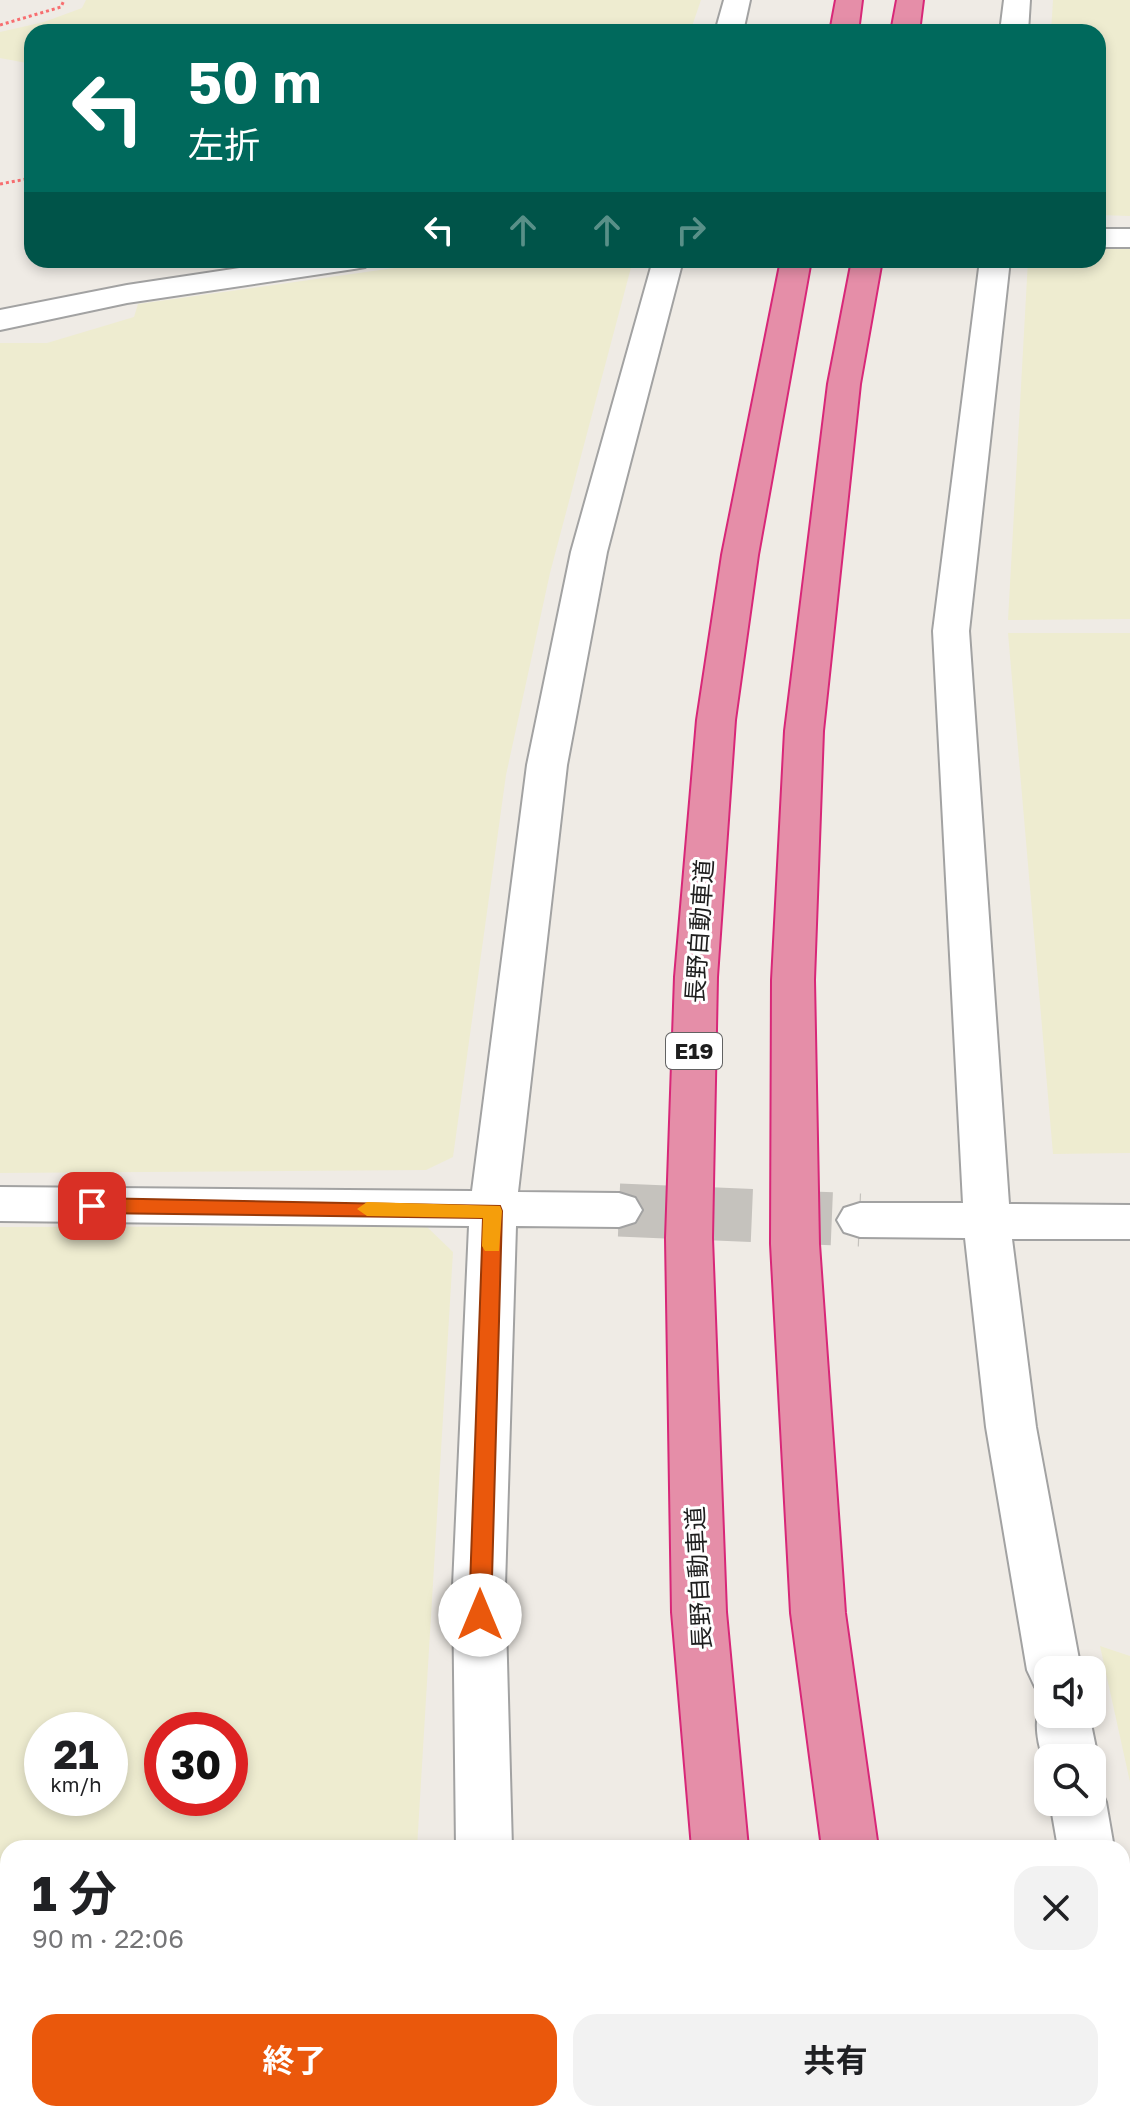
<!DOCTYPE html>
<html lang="ja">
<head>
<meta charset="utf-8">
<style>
  :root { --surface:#fff; --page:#f2f2f2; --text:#202124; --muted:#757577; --accent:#ea580c }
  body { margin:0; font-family:"Golos Text","Noto Sans JP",sans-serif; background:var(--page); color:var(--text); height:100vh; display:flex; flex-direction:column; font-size:30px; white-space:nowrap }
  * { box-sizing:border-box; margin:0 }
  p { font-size:26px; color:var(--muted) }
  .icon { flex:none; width:44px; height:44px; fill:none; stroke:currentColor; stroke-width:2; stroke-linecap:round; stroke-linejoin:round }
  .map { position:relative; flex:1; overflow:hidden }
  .drawer { position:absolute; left:0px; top:1840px; width:1130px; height:282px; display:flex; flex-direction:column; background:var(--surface); border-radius:24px 24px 0 0; box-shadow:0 4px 12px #0003 }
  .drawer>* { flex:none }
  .hud { position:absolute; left:24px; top:24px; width:1082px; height:244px; border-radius:24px; box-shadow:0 4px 12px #0003; background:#00695c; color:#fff; overflow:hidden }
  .tools { position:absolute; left:1034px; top:1656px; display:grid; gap:16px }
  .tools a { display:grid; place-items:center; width:72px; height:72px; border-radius:16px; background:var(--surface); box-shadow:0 4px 12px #0003; font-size:40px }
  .speed { position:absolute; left:24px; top:1712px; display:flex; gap:16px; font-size:40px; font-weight:700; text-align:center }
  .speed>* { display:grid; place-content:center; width:104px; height:104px; border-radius:50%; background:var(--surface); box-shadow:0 4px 12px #0003; line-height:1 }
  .speed small { font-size:20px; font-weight:400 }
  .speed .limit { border:12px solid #d22; background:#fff; color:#111 }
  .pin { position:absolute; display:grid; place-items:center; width:68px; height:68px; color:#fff; margin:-34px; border-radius:16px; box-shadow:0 4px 12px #0006 }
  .me { position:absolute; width:88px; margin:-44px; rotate:0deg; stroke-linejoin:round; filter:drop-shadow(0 0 6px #0008) }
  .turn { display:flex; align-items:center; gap:28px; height:168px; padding:0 32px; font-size:36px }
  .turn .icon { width:104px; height:104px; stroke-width:2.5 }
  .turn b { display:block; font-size:56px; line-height:68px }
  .lanes { display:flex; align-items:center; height:76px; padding:0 32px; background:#0003; justify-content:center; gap:40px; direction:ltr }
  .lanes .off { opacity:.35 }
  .round { display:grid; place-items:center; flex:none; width:84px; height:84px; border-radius:24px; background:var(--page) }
  .overview { display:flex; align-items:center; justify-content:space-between; height:136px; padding:0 32px }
  h1 { font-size:48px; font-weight:700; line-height:60px }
  .action { display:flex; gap:16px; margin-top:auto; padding:16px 32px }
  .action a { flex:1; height:92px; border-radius:24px; background:var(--accent); color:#fff; font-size:32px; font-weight:700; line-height:92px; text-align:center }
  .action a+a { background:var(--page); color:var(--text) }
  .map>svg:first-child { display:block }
  .farmland { fill:#eeecd0; fill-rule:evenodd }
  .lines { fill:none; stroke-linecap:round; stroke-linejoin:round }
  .minor-tunnel-far1 { stroke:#c5c2bd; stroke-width:40; stroke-dasharray:40 20; stroke-linecap:butt }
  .minor-tunnel { stroke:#c5c2bd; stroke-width:53; stroke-dasharray:53 27; stroke-linecap:butt }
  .minor-casing { stroke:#a2a2a2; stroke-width:4 }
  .highway-casing { stroke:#d82778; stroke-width:4 }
  .path { stroke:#f76e70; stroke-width:3; stroke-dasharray:3 3; stroke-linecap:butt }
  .minor { fill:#fff; fill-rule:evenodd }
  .highway { fill:#e58ea8; fill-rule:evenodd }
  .route { fill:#ea580c; stroke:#983908; stroke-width:2 }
  .slow { fill:#f59e0b }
  .labels { text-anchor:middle; stroke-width:6; stroke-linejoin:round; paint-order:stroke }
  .shield { fill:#fff; stroke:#626262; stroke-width:2 }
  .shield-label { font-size:22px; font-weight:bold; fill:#1e1e1e }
  .street-label { font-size:24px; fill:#1e1e1e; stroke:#fff }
</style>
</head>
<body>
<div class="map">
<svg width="1130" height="2121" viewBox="0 0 1130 2121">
  <rect width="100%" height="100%" fill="#efebe5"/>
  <path class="farmland" d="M86,0H701L690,32H32V64L0,58V32L44,22L82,8Z
    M1053,0H1130V216L1098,215V32H1051Z
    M1098,244L1130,245V619L1008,620L1028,260H1098Z
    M633,260L550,573L506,775L453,1157L426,1170L0,1173V343H47L134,317L138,304L444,261Z
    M1008,633H1130V1153L1053,1154Z
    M426,1226L453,1252L417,1848H8V2114H418L419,2121H0V1227ZM110,1730V1798H42V1730ZM230,1730V1798H162V1730Z
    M1100,1646L1130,1656V1782Z"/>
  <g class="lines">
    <path class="minor-tunnel-far1" d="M619,1210L655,1212"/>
    <path class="minor-tunnel" d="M619,1210L860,1220"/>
    <defs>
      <path id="minor" d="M724,0H750L743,32H715Z
        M1004,0H1030L1028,32H1000Z
        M1098,229H1130V247H1098Z
        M292,260H369L365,267L354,269L127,303L0,330V310L127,285Z
        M653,260H683L607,552L567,765L518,1192L619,1193L635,1198L642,1210L635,1222L619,1227L516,1226L505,1586L512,1848H456L453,1586L469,1226L0,1221V1187L472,1191L527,765L571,552Z
        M980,260H1010L969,631L1009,1204L1130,1205V1239H1012L1036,1427L1081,1670H1048V1691L1035,1687L1027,1670L986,1427L965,1238L860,1237L844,1232L837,1220L844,1208L860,1203H963L933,631Z
        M1048,1695V1714H1089L1098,1758L1092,1770V1758H1048V1770C1037,1747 1032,1720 1043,1697Z
        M1092,1782L1098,1784L1106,1802L1114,1848H1058L1050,1802H1092Z
        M1122,2013L1130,2016V2109L1122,2105Z
        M465,2114H527L528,2121H466Z"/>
      <path id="highway" d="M836,0H862L858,32H830Z
        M897,0H923L919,32H891Z
        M781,260H811L758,555L735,720L717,977L712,1238L726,1612L748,1848H692L672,1612L666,1238L675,977L697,720L722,555Z
        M852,260H882L860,384L823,731L814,980L819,1244L845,1613L878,1848H822L791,1613L771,1244L772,980L785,731L828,384Z
        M713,2114H775L776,2121H714Z
        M856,2114H918L919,2121H857Z"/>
    </defs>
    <use href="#minor" class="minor-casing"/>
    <use href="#highway" class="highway-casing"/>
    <path class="path" d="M0,25L61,7L64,0
      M0,184L32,178"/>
    <use href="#minor" class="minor"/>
    <use href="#highway" class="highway"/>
  </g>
  <path class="route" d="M92,1198L500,1206L502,1211L491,1615L488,1622L480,1625L472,1622L469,1615L483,1218L92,1213L83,1206Z"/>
  <path class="slow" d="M367,1202L500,1206L502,1211L499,1251H485L482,1246L483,1218L367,1216L357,1209Z"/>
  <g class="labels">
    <rect class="shield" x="666" y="1033" width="56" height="36" rx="6"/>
    <g class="shield-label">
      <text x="694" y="1059">E19</text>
    </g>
    <g class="street-label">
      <text transform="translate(700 931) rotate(-86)" y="8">長野自動車道</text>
      <text transform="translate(699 1578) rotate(-93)" y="8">長野自動車道</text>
    </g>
  </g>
</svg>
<div class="tools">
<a><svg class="icon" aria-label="sound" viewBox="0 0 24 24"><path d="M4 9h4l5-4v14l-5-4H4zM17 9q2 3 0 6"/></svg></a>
<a><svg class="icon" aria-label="search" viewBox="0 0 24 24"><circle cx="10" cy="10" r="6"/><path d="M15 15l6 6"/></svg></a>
</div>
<div class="speed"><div>21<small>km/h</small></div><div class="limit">30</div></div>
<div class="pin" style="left:92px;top:1206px;background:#d93025"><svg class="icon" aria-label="arrive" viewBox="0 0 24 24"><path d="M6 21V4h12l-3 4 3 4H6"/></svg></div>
<svg class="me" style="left:480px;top:1615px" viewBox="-20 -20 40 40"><circle r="19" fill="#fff"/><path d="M0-13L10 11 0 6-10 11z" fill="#ea580c"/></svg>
<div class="hud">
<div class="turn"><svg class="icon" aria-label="left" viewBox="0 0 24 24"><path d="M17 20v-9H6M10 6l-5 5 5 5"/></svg><div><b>50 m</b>左折</div></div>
<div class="lanes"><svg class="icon" aria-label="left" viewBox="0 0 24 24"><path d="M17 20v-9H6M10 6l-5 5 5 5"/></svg><svg class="icon off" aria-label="ahead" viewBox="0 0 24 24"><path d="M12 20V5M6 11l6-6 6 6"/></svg><svg class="icon off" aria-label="ahead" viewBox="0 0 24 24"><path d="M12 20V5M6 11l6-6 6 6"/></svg><svg class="icon off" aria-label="right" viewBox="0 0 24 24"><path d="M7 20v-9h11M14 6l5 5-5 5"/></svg></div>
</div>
<section class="drawer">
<div class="overview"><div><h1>1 分</h1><p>90 m · 22:06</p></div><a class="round"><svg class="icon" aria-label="close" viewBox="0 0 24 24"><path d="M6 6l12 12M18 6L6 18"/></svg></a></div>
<div class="action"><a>終了</a><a>共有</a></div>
</section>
</div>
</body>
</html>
